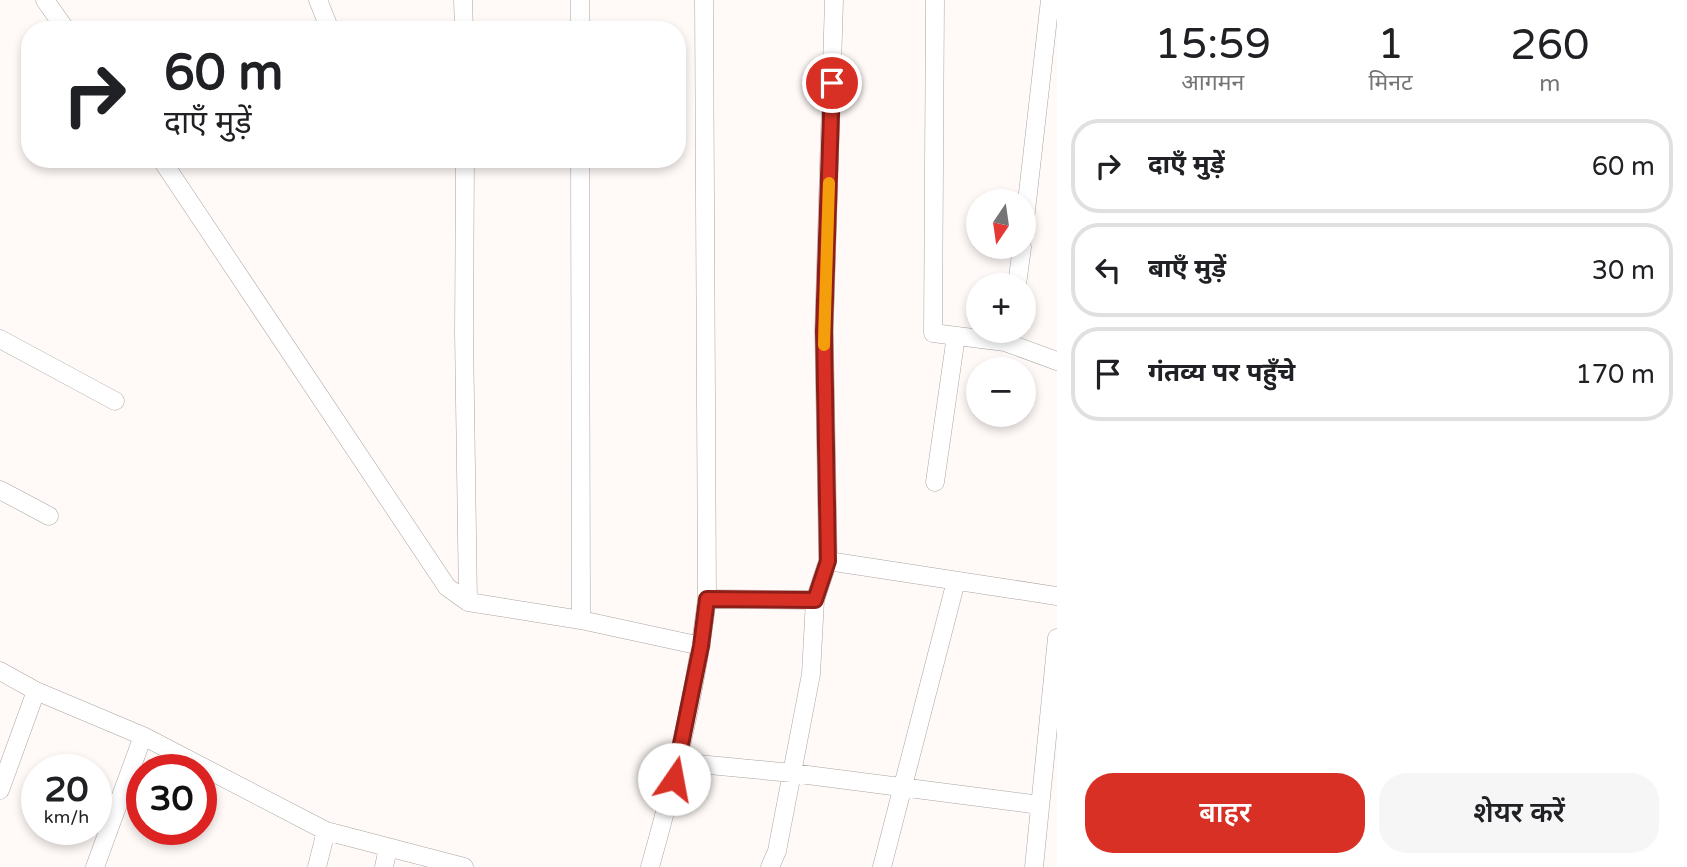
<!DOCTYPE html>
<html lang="hi">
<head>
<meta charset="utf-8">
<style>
  :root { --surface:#fff; --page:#f6f6f6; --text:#202124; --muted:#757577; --line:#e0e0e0; --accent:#d93025 }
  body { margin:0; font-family:"Varela Round","Noto Sans Devanagari",sans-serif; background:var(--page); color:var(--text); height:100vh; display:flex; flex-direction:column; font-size:26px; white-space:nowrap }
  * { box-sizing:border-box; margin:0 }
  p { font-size:23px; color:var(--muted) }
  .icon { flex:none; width:38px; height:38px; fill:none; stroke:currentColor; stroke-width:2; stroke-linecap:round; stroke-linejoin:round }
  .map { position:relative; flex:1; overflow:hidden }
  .side { display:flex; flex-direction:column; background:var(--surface); width:630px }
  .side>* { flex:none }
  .hud { position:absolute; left:21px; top:21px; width:665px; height:147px; border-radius:28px; box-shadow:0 4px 10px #0003; background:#fff; color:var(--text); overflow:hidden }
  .needle { width:46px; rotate:193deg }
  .controls { position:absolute; left:966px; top:189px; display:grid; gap:14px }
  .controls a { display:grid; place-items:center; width:70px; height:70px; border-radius:50%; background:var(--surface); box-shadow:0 4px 10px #0003; font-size:35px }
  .speed { position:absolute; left:21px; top:754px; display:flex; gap:14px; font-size:35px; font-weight:700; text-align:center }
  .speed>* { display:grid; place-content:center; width:91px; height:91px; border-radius:50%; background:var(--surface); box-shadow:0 4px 10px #0003; line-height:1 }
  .speed small { font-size:18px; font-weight:400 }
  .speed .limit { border:10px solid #d22; background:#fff; color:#111 }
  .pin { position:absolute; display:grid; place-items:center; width:60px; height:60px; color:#fff; margin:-30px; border:4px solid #fff; border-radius:50%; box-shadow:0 2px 7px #0007 }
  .me { position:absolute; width:77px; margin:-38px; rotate:12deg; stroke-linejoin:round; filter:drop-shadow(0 0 5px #0008) }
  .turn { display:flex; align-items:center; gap:24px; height:147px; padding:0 28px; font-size:32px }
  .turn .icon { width:91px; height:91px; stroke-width:2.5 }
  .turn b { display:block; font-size:49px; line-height:60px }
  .eta { display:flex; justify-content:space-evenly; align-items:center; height:119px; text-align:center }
  .eta b { font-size:42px; font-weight:600; line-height:49px }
  .primary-button { display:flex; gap:14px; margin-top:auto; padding:14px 28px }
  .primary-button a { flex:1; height:80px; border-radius:28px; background:var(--accent); color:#fff; font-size:28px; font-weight:600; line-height:80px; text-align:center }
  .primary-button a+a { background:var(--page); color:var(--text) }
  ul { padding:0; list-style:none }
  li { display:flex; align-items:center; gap:21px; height:94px; margin:0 14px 10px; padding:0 14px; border:4px solid var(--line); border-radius:28px }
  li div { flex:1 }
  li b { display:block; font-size:26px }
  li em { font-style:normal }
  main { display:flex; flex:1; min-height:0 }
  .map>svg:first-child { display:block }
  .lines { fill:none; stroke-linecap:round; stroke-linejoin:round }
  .minor-casing { stroke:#aaa5a2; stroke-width:19 }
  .minor { stroke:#fff; stroke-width:18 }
  .route-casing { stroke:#8d1f18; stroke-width:18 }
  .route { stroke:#d93025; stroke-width:12 }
  .slow { stroke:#f59e0b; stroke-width:12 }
</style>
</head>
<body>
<main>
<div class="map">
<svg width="1057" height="867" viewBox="0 0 1057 867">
  <rect width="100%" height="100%" fill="#fffaf7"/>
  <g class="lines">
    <defs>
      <path id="minor" d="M45,0L66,30
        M318,0L330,30
        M463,0L464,30
        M580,0V30
        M935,0L933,333L1005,342L1057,361
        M161,159L447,587L468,602
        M465,159L464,333L468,602L581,620L701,646
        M580,159L581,620
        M1024,228L1050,0
        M1017,285L1022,247
        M0,339L115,401
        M935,482L956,336
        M0,490L49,516
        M828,561L824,331L834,0
        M707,599L815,600L828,561L1057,596
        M0,671L36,691L143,736L326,831L464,867
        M677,762L792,773L1040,805
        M0,790L36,691
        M95,867L143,736
        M317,867L326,831
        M384,867L388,848
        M650,867C675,779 696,690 707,599L704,0
        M770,867L777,851L811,674L815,600
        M882,867L956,581
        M1034,867L1057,638"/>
    </defs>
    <use href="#minor" class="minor-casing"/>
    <use href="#minor" class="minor"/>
  </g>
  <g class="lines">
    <defs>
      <path id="route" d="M674,779L701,646L707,599L815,600L828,561L824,331L832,83"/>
    </defs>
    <use href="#route" class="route-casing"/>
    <use href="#route" class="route"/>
    <path class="slow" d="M824,345L829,183"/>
  </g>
</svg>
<div class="controls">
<a><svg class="needle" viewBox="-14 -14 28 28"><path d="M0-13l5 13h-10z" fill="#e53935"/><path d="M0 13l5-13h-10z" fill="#757577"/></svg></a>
<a>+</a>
<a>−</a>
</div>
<div class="speed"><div>20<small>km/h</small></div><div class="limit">30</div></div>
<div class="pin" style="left:832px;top:83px;background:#d93025"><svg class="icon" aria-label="arrive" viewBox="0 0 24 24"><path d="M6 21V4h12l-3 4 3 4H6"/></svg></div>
<svg class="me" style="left:674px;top:779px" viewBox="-20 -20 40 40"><circle r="19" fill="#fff"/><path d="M0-13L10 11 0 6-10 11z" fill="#d93025"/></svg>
<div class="hud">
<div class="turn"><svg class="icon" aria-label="right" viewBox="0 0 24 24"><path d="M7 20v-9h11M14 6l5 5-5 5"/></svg><div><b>60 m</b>दाएँ मुड़ें</div></div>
</div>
</div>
<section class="side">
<div class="eta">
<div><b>15:59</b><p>आगमन</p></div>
<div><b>1</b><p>मिनट</p></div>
<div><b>260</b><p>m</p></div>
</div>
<ul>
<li><svg class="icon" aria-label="right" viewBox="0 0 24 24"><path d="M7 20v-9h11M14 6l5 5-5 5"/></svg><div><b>दाएँ मुड़ें</b></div><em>60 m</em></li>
<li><svg class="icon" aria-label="left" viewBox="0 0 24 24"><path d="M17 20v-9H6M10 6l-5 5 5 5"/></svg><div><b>बाएँ मुड़ें</b></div><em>30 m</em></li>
<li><svg class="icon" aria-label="arrive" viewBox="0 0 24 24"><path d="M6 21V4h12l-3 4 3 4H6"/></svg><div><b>गंतव्य पर पहुँचे</b></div><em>170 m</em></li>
</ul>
<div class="primary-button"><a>बाहर</a><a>शेयर करें</a></div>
</section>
</main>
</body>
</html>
